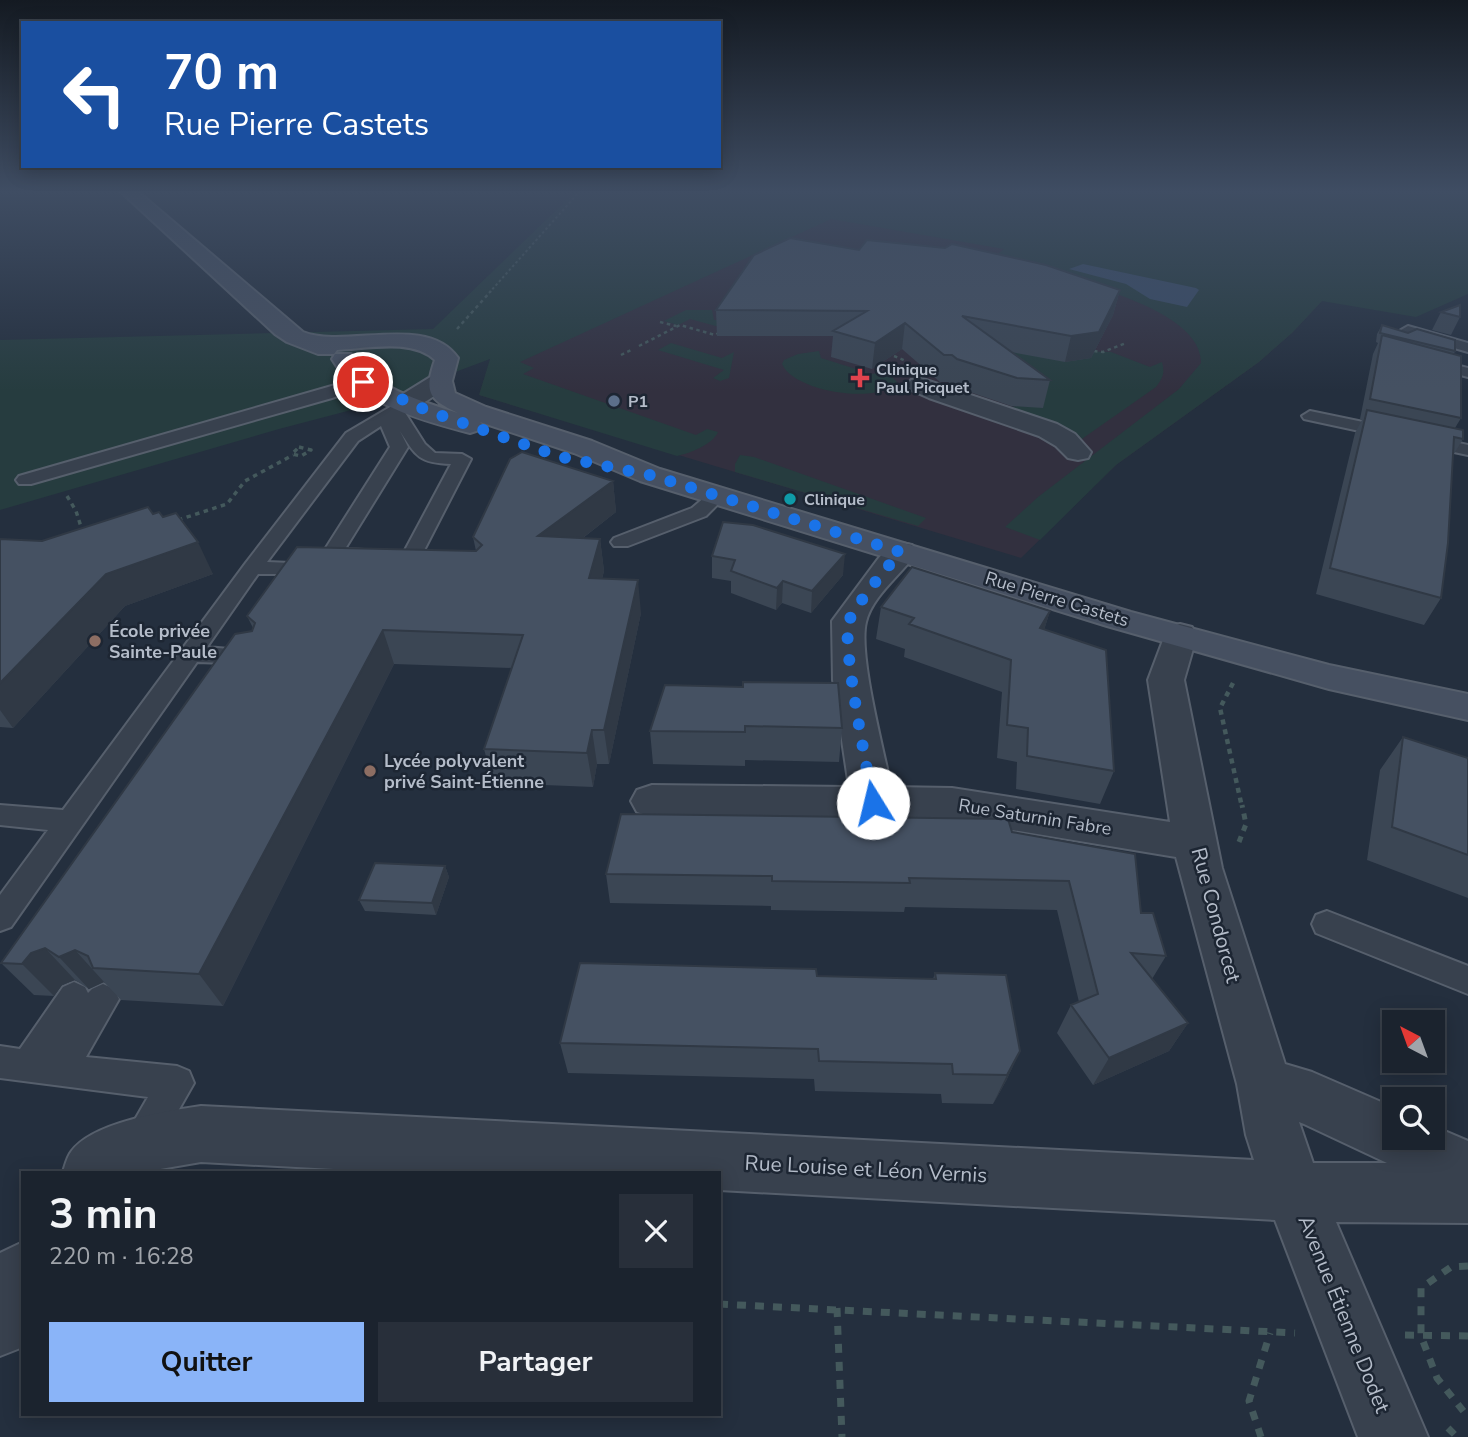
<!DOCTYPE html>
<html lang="fr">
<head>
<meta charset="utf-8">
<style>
  :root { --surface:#1b232e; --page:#282f3a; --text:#f1f3f6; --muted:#a0a4aa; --line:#39404a; --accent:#8ab4f8 }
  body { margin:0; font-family:"Nunito Sans",sans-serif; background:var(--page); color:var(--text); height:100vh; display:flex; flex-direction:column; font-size:26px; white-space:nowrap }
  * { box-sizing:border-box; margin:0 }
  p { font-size:23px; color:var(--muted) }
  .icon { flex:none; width:38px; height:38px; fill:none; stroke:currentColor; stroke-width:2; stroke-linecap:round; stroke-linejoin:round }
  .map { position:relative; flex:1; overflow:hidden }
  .drawer { position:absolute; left:21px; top:1171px; width:700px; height:245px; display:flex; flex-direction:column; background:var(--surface); border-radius:0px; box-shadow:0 4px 18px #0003,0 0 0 2px var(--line) }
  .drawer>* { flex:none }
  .hud { position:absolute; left:21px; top:21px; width:700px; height:147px; border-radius:0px; box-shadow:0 4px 18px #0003,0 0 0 2px var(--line); background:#1a4fa0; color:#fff; overflow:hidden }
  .needle { width:46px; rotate:319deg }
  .buttons { position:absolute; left:1382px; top:1010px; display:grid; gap:14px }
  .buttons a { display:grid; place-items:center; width:63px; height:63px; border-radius:0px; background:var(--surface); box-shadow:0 4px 18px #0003,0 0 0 2px var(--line); font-size:35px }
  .pin { position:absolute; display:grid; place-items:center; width:60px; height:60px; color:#fff; margin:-30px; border:4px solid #fff; border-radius:50%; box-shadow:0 2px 7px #0007 }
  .me { position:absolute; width:77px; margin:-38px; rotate:351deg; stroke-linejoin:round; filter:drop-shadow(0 0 5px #0008) }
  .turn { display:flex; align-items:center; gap:24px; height:147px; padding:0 28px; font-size:32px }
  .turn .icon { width:91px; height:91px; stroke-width:2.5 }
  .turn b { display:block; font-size:49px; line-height:60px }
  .round { display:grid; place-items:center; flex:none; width:74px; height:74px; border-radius:0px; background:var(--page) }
  .head { display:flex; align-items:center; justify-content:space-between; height:119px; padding:0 28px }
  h1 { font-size:42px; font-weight:700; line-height:52px }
  .action { display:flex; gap:14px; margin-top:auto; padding:14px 28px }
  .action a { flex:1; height:80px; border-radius:0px; background:var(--accent); color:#111; font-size:28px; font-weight:700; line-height:80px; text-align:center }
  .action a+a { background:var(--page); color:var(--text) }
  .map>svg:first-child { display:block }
  .medical { fill:#32303f }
  .green { fill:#263c3f }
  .water { fill:#394c67 }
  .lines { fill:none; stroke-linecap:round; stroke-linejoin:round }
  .lane-casing { stroke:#565f6c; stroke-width:4 }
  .street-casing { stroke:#565f6c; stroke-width:4 }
  .secondary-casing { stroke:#565f6c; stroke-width:4 }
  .path-far5 { stroke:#44595c; stroke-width:2; stroke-dasharray:2.5 2.5; stroke-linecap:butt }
  .path-far4 { stroke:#44595c; stroke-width:2.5; stroke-dasharray:3.5 3.5; stroke-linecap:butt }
  .path-far3 { stroke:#44595c; stroke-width:3.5; stroke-dasharray:4.5 4.5; stroke-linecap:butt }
  .path-far2 { stroke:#44595c; stroke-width:4.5; stroke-dasharray:5 5; stroke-linecap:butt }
  .path-far1 { stroke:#44595c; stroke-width:5; stroke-dasharray:6 6; stroke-linecap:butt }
  .path { stroke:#44595c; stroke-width:7; stroke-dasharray:9 9; stroke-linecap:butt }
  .lane { fill:#38414e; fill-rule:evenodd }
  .street { fill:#38414e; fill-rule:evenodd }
  .secondary { fill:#465061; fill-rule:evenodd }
  .wall { fill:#3b4654 }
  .shaded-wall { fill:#303945 }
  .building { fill:#455162; stroke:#303945; stroke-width:2 }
  .route { stroke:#1a73e8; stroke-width:12; stroke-dasharray:0 21.6 }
  .health-dot { fill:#e0444e; stroke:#1d2633; stroke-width:2.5 }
  .service-dot { fill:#5c6f8a; stroke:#1d2633; stroke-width:2.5 }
  .culture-dot { fill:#0f9aa8; stroke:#1d2633; stroke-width:2.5 }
  .education-dot { fill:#8d6e63; stroke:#1d2633; stroke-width:2.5 }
  .labels { text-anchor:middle; stroke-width:5; stroke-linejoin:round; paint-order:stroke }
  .far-poi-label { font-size:16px; font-weight:bold; fill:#b4bcc9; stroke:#1d2633; text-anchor:start }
  .street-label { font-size:18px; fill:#b4bcc9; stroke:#1d2633 }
  .poi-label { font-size:18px; font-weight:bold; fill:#b4bcc9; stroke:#1d2633; text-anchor:start }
  .near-street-label { font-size:21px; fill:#b4bcc9; stroke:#1d2633 }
</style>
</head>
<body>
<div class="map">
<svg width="1468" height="1437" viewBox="0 0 1468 1437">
  <rect width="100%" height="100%" fill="#242f3e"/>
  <path class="medical" d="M810,213L1322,301L1292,333L1259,362L1116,465L1021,558L479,395L491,358Z"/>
  <path class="green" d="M577,190H1468V294L1416,317L1322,301L1292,333L1259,362L1116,465L1040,540L1005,527L1038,497L1179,389L1201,363C1203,302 1038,272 991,260L1004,249L831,219L520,362L534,368L523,374L696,435L707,429L718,432C713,444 691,453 677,456L479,395L490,359L359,408L279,429L0,510V340L433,329Z
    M686,310H712L714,320H727L723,328L690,319L678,325L664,321Z
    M671,343L722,358L734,352L729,378L720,381L713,378L724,370L658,350Z
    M996,349L1111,352L1150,367L1162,362C1165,373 1163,378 1156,387L1079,441L1005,408L1016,406Z
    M819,351L821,358L872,374L886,371L897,382C878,405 794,392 782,364L784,360L798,354Z
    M740,455L754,457L926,518L918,526L735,472V464Z"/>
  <path class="water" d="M1083,264L1196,288L1199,290L1187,307L1150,299L1126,284L1069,269Z"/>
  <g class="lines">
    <defs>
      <path id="lane" d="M1408,326L1468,343V352L1403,333L1401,330Z
        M1428,358L1468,368V377L1423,365L1421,362L1423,359Z
        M363,377L368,379L371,382L368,385L332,398L31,484H19L16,480L19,476Z
        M407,397L415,402L404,411L425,444L435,453L462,454L471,459L418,562L332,560L325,558L322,554L390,447L381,426L358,441L267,562L315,564L322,566L325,570L322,574H258L207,647L261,652L264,657L261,662L253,664L197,662L11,927L0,931V895L48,830L0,825V805L63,810L245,564L346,433ZM400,431C416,457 420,463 451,464L404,552L345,549L408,447Z
        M1310,411L1392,428L1400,433L1392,438L1304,419L1302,416Z
        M1427,436L1468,445V455L1421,445L1419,441L1421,437Z
        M718,489L727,495L706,516L628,546H614L611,542L614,538L692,508L712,491Z
        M1327,911L1468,966V994L1316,933L1312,924L1316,915Z
        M74,982L85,987L88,993L92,989L103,984L114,989L119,999L86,1057L177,1066L189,1071L194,1083L153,1155L140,1160L127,1155L122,1142L148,1097L0,1078V1046L20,1049L63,987Z"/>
      <path id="street" d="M440,374L448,376L452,381L448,386C433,396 417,412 398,407L395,402L398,397L432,376Z
        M920,378L1057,424L1075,434L1091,452L1088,458L1078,460L1068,458L1056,446L1039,436L929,398L911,390L908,385L911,380Z
        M901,543L912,545L917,552C902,574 872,596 866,622C858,654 884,751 891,787L952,788L1170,822L1148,680L1168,627L1180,624L1192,627L1197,635L1184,680L1222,868L1285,1064L1312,1072L1395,1108V1138H1433V1126L1468,1141V1223L1336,1222L1428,1437H1358L1275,1220L719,1190V1172H390L201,1162L143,1172H63C65,1166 67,1157 71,1152C92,1122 167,1111 201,1106L1254,1160L1246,1135L1237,1084L1176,857L952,820L652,817L637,812L631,801L637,790L652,785L849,787L833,680L832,621L878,559L890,545ZM1299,1122L1304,1124L1387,1163H1313Z
        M23,1242V1347L0,1356V1253Z"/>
      <path id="secondary" d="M119,190H136L303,332C346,349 427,313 458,358L452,381L455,393L486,407L592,441L660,469L1131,612L1329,665L1468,694V720L1329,689L1107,626L640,481L574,453L480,422L483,425L479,430L470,433C423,421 357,403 332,359L335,354H351C375,388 420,401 458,413C428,399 424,392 435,360C411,338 367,349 337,350L334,354H318L287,342L275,334Z"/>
    </defs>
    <use href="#lane" class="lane-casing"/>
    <use href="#street" class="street-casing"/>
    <use href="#secondary" class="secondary-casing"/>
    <path class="path-far5" d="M489,293L581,190"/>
    <path class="path-far4" d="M660,322L676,326
      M457,329L491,291
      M639,346L680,325L715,335L722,331
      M1094,351L1103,352L1126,343
      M621,355L631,350
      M894,356L906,361"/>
    <path class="path-far3" d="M299,447L311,450L301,456L292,454Z
      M67,496L76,511L83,533
      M178,520L227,504L245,481L293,455"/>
    <path class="path-far2" d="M1233,683L1220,708L1242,807"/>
    <path class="path-far1" d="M1239,842L1246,824L1242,805"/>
    <path class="path" d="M1468,1266L1451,1267L1421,1288V1336L1437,1378L1468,1417
      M719,1304L1295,1333
      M837,1308L842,1437
      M1405,1335L1468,1336
      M1448,1428L1457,1437
      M1261,1437L1249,1401L1270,1333"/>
    <use href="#lane" class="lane"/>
    <use href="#street" class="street"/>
    <use href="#secondary" class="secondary"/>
  </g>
  <path class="wall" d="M859,250L1120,290L1113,315L1091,358L1065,362L1011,352L1050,380L1043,408L1011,406L952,386L948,382H940L902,349L872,369L831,357L833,336H717L716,310Z
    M1441,312L1460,317L1451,335L1432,330Z
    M1382,325L1455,351L1454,354L1461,418L1455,428L1463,439L1452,457L1441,598L1424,625L1316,594L1355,433L1362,420L1360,419L1373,354L1378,343L1376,342L1377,334Z
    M613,481L616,512L583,538L600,539L604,571L602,579L641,613L609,764H597L593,787L493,783L484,749L512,668L394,664L223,1006L121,1000L104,982L89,989L75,980L62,985L54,996L34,995L1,963L252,631L253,628L247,616L476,551L473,537Z
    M153,514L163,517L213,574L125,606L13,728L0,727V539L42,541Z
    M712,556L843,575L811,613L782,603L776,610L731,593V581L712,578Z
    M881,607L1050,611L1044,630L1114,771L1100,804L1016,789L1017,762L997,758L1002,692L904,657L905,649L876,639Z
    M743,687L842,728L839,762L745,760V766L653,764L650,731Z
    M1403,737L1468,758V898L1367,860L1380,770Z
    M1012,832L1141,913L1166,956L1152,979L1188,1023L1169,1051L1093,1085L1057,1033L1071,1005L1079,1002L1057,910L905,907L904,912L771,910V906L610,903L606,874Z
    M445,866L449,877L436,915L365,911L359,900Z
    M935,973L1020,1051L1006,1081L993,1104L942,1103L941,1094L815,1091L814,1079L568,1073L560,1043L933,979Z"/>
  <path class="shaded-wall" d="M1120,290L1113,315L1091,358L1065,362L1071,336Z
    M905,323L902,349L872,369L875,343Z
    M613,481L616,512L544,568L538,536Z
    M600,539L604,571L593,611L589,578Z
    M198,542L213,574L125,606L13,728L0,710V683L106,574Z
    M845,554L843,575L811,613L812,591Z
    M638,580L641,613L609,764L604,730Z
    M783,581L782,603L776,610L777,588Z
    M1050,611L1040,643V628Z
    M383,630L394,664L223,1006L199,974Z
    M592,730L597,764L593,787L587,753Z
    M445,866L449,877L436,915L432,903Z
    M45,948L75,980L62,985L54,996L22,964L31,953Z
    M75,950L104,982L89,989L59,957Z
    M1188,1023L1169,1051L1093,1085L1109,1058Z
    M1020,1051L1006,1081L993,1104L1007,1075Z"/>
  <path class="building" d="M790,238L859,250L867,240L945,248L952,244L1046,265L1120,290L1099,332L1071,336L962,316L1050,380L1017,378L957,359L952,355H944L905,323L875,343L833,331L867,311L716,310L754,255Z
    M1460,305V317L1441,312Z
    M1382,325L1408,333L1417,329L1455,340V351L1380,333Z
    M1382,335L1461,356V418L1370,399Z
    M1367,410L1463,430V439L1454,437L1448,543L1441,598L1330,568Z
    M522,452L613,481L538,536L600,539L589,578L638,580L604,730H592L587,753L484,749L523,635L383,630L199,974L93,968L88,956L75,950L59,957L45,948L31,953L22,964L1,963L235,634L252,631L255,623L247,616L297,547L476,551L482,545L473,537L510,459Z
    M148,507L153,514L159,512L163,517L176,513L198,542L106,574L0,683V539L42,541Z
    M723,522L753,525L845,554L812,591L783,581L777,588L731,571L735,560L712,556Z
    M912,567L1050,611L1040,628L1106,650L1114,771L1027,756L1028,728L1007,725L1011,660L909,624L914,618L881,607Z
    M743,682L838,683L842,728L745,726V732L650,731L665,685L743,687Z
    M1403,737L1468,758V855L1392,827Z
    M621,814L1008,819L1012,832L1135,854L1141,913H1153L1166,956L1131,953L1188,1023L1109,1058L1071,1005L1098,994L1069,881L909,878L910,883L772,881V876L606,874Z
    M375,863L445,866L432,903L359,900Z
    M580,963L816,969L817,976L936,979L935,973L1006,975L1020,1051L1007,1075L953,1074L952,1064L819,1061L818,1049L560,1043Z"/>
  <linearGradient id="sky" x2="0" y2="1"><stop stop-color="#141a22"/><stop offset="0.49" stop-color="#3f4d63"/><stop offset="1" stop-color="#3f4d63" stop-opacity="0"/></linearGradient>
  <rect width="1468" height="391" fill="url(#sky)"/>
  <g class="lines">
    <path class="route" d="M363,382L431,412L561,457L650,475L901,552C890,563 854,607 849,621C841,642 868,772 873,803"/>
  </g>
  <path class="health-dot" d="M856.5 367.5h7v7h7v7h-7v7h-7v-7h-7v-7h7z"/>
  <circle class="service-dot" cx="614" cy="401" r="7"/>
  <circle class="culture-dot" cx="790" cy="499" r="7"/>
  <g class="education-dot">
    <circle cx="95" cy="641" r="7"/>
    <circle cx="370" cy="771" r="7"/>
  </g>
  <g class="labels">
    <g class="far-poi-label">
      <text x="876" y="375">Clinique<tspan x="876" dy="18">Paul Picquet</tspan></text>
      <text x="628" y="407">P1</text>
      <text x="804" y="505">Clinique</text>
    </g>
    <g class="street-label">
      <text transform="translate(1057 599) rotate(17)" y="6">Rue Pierre Castets</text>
      <text transform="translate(1035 817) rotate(9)" y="6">Rue Saturnin Fabre</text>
    </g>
    <g class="poi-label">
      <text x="109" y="637">École privée<tspan x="109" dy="21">Sainte-Paule</tspan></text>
      <text x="384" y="767">Lycée polyvalent<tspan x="384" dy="21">privé Saint-Étienne</tspan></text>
    </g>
    <g class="near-street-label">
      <text transform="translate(1216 915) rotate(75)" y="7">Rue Condorcet</text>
      <text transform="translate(866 1169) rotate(3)" y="7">Rue Louise et Léon Vernis</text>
      <text transform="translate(1344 1314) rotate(68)" y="7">Avenue Étienne Dodet</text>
    </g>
  </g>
</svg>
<div class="buttons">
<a><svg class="needle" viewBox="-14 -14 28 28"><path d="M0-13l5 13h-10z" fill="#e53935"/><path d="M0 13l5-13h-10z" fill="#a0a4aa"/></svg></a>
<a><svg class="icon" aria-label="search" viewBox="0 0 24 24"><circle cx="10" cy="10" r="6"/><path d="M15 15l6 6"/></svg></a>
</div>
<div class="pin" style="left:363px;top:382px;background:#d93025"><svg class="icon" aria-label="arrive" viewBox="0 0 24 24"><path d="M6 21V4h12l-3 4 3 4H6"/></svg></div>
<svg class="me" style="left:873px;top:803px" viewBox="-20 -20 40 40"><circle r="19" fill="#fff"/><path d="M0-13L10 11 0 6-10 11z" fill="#1a73e8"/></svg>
<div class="hud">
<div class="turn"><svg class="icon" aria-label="left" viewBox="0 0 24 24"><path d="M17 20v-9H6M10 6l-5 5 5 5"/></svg><div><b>70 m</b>Rue Pierre Castets</div></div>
</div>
<section class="drawer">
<div class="head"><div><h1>3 min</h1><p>220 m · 16:28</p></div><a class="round"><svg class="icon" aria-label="close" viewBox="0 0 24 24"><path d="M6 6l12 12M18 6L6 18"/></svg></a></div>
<div class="action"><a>Quitter</a><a>Partager</a></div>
</section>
</div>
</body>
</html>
